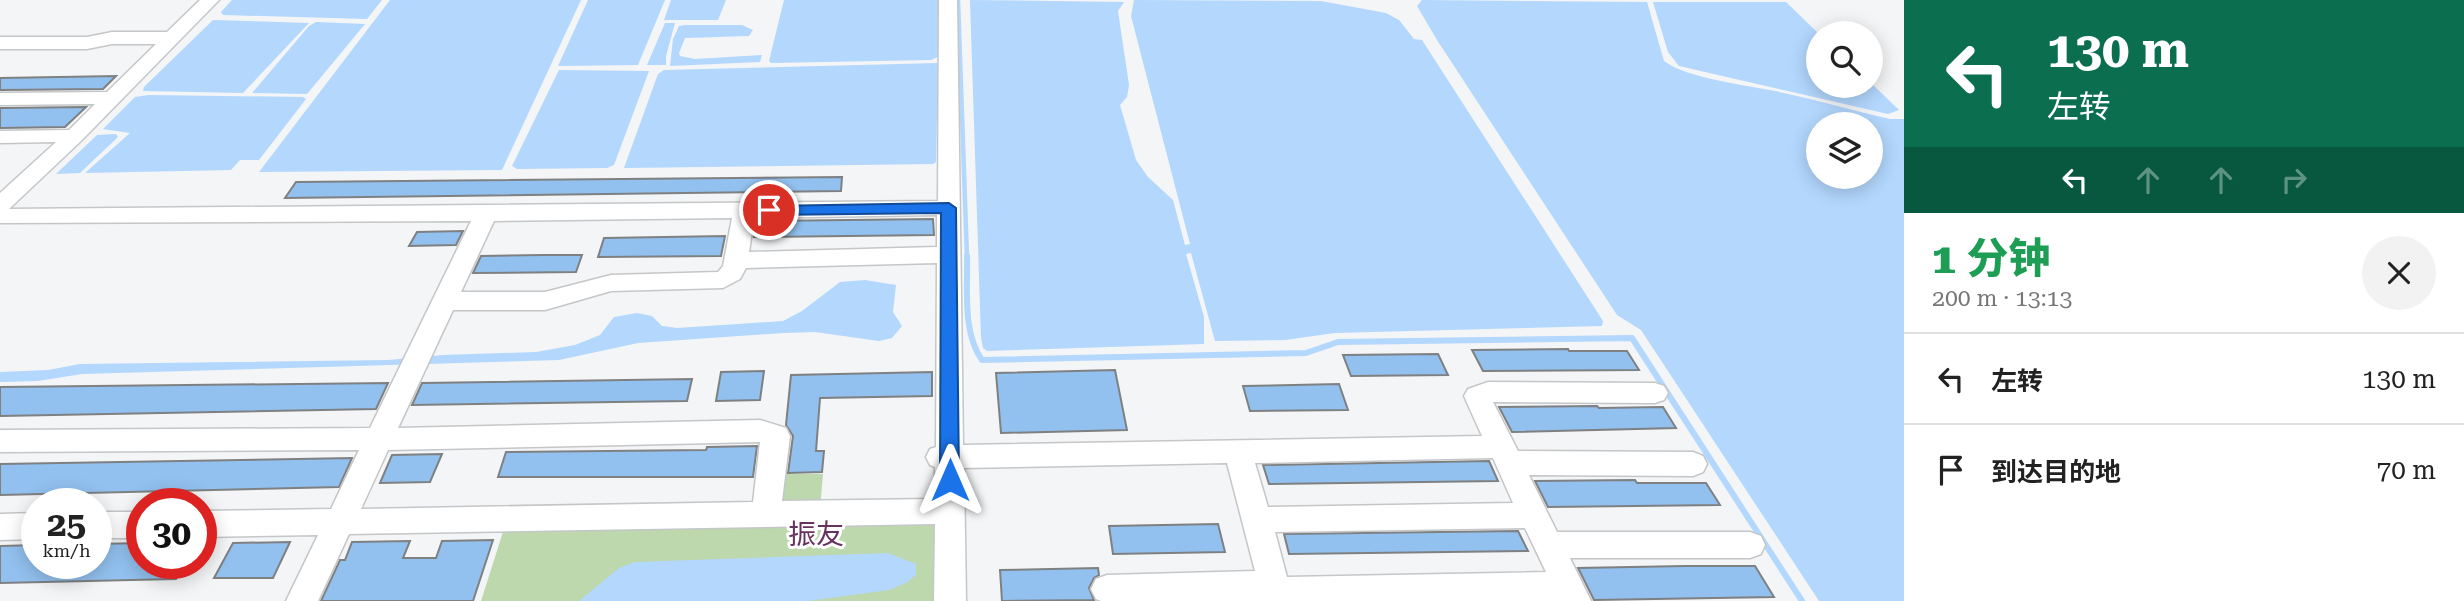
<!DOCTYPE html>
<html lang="zh">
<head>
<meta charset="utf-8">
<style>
  :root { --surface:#fff; --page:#f2f2f2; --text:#222; --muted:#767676; --line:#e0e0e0 }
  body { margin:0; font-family:"Roboto Serif","Noto Sans SC",serif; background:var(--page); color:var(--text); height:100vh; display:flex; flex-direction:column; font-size:26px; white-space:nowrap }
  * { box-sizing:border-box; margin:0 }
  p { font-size:23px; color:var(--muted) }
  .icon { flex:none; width:38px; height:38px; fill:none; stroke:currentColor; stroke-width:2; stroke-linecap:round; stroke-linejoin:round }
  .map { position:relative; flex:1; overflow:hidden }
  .sheet { display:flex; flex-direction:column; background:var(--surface); width:560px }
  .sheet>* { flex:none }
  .top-card { background:#0b6e4f; color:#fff; overflow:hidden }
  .tools { position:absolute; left:1806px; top:21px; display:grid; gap:14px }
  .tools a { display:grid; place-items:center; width:77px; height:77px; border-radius:50%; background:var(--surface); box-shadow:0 4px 18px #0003; font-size:35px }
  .speed { position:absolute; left:21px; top:488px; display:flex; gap:14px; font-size:35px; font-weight:700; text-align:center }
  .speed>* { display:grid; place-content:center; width:91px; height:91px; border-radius:50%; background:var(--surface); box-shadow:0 4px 18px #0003; line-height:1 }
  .speed small { font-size:18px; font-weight:400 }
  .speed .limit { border:10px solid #d22; background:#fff; color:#111 }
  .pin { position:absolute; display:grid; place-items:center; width:60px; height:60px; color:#fff; margin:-30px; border:4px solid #fff; border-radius:50%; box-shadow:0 2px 7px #0007 }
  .me { position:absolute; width:77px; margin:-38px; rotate:0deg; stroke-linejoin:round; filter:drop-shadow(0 0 5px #0008) }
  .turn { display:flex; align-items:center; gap:24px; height:147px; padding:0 28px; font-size:32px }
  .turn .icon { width:91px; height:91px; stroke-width:2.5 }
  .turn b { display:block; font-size:49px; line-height:60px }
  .lanes { display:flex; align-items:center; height:66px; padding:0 28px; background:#0003; justify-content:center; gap:35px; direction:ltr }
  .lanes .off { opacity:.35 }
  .round { display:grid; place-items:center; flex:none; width:74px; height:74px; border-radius:37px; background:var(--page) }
  .summary { display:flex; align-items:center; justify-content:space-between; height:119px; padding:0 28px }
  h1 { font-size:42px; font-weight:800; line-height:52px; color:#1e9e55 }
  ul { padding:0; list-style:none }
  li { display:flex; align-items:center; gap:21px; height:91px; padding:0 28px; border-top:2px solid var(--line) }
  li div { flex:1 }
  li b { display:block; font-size:26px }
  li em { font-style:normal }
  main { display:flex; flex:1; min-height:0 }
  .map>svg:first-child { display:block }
  .green { fill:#bcd8ac }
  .water { fill:#b3d7fd; fill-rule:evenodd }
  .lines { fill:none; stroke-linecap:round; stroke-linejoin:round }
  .stream-far1 { stroke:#b3d7fd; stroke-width:4.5 }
  .stream { stroke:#b3d7fd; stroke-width:6 }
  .building { fill:#92c1ef; stroke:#7e8082; stroke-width:2 }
  .minor-casing { stroke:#c4c6c8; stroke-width:3 }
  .minor { fill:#fff; fill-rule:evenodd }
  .route { fill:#1a73e8; stroke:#114b97; stroke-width:2 }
  .labels { text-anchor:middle; stroke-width:6; stroke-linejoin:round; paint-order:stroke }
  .near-quarter-label { font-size:28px; fill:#683260; stroke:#fff }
</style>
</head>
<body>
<main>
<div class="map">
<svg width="1904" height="601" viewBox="0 0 1904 601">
  <rect width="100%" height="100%" fill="#f3f5f7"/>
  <path class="green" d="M780,474H823L820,508L779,504Z
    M922,520L936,525L938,601H481L503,532Z"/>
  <path class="water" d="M232,0H382L367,19L223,15L221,12Z
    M390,0H581L502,170L259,172Z
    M588,0H665L638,65L558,66Z
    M671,0H726L718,20H664Z
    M784,0H938V57L931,60L771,63L769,61Z
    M970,0L1124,2L1118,11L1129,85L1127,97L1120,105L1136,160L1148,177L1173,200L1185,245L1190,244L1131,16L1134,0L1321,1L1386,13L1399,20L1414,39L1422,40L1603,321L1602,326L1335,333L1285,340L1215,341L1191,253L1186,254L1204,317V344L987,351L983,348L981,338Z
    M1422,0L1647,2L1664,61C1687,79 1754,86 1784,93C1820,101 1855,111 1890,119H1904V601H1819L1641,330L1617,315L1437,40L1417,6ZM1818,124H1871V177H1818Z
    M1653,2H1786L1818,33V86H1871V83L1899,110L1888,114L1679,66L1668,52Z
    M213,20L309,23L243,93L143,91L144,87Z
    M316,22L365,24L307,94L252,93L309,26Z
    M665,23H675L666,56V65H647Z
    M685,25H742L753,30L749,36L685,38L679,53L680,56L695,59L762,55L760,62L670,66L673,39L679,26Z
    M938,63L936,162L933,164L624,168L658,74L664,70Z
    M559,70L649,71L614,165L607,168L517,169L512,166Z
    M149,95L303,97L306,99L259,160H240L231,170L85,173L130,133L103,129L135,97Z
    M116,134L118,137L80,173L56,174L97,135Z
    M865,280L896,285L893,312L902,326L892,338L879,341L815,332L783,333L638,343L559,360L82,374L38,381L0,382V372L48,370L80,364L388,360L443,355L536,352L575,345L600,335L614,317L637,313L652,316L662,326L677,328L783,321L802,311L840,282Z
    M888,553L916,564V575L906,583L889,590L808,601H579L619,568L635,562Z"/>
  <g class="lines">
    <path class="stream-far1" d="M958,0L967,257"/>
    <path class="stream" d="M967,256C968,289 962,332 982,360L1306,353L1338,342L1632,338L1802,601"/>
  </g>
  <path class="building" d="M116,76L103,89L0,90V78Z
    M86,107L65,127L0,128V108Z
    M842,177L841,191L285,198L296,182Z
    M933,219L934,235L754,237L756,221Z
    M463,231L456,245L409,246L417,232Z
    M725,236L721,256L598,257L604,238Z
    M544,255H582L576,272L473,273L481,256Z
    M1568,349L1569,351H1627L1639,370L1483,371L1472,350Z
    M1438,354L1448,375L1351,376L1343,355Z
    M1115,370L1127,430L1001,433L996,373Z
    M764,371L760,400L716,401L721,372Z
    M932,372V396L820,398L816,451H824L822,472L788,473L793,436L786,425L791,375Z
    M692,379L687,401L412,405L422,383Z
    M388,383L376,409L0,416V387Z
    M1339,384L1348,410L1250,411L1243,386Z
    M1597,406L1599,408L1663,407L1676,428L1512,432L1499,407Z
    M757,446L753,477H498L506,452L706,450L707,447Z
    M442,454L430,482L380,483L392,455Z
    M352,458L339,487L0,495V464Z
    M1489,461L1498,481L1269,484L1263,465Z
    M1635,480L1637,483H1706L1720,505L1548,507L1535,481Z
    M1218,524L1225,552L1113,554L1109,526Z
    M1518,531L1528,551L1289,554L1284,534Z
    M493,540L473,601H321L340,560H345L352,542L410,541L403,558H436L442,541Z
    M290,542L273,578H214L233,543Z
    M142,543V564H185L176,579L0,583V546L37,545V564H96V544Z
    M1685,566H1755L1774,597L1594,600L1578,568Z
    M1098,568L1099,575L1094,578L1089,588L1094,600L1002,601L1000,570Z"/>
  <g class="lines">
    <defs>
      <path id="minor" d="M200,0H219L82,140L9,209L938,201L939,0H957L963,445L1482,436L1464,396L1468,389L1488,382L1655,383L1664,386L1668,393L1664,400L1655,403L1493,402L1518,451L1693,452L1703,456L1707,464L1703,472L1693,476L1529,475L1557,532H1750L1761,536L1765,545L1761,554L1750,558H1570L1591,601H1101L1096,599L1091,589L1096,579L1107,575L1255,571L1227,463L964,468L966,601H934L935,524L349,534L318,601H286L318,535L201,537V511L331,509L359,450L0,452V430L370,428L471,221L0,223V193L56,142L0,143V131L69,130L95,104L0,105V93L107,92L156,44H112L87,49H0V37H87L112,32H167ZM937,215V247L749,252L754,218ZM732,218L723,266L718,272L611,275L545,292H461L494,221ZM937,263L936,447L930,449L926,457L930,465L935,467V499L782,501L790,436L786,428L760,420L398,428L453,310H545L611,291L723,288L740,279L746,268ZM760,442L753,502L361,509L388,450ZM1493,458L1513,503L1268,507L1255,463ZM1525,528L1546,572L1287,577L1275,532Z
        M96,512H142V538H96Z
        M37,513V539L0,540V514Z"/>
    </defs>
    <use href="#minor" class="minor-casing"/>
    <use href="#minor" class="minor"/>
  </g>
  <path class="route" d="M949,203L956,208L959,480L956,485L950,487L943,485L940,480L941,213L769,215L762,210L769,206Z"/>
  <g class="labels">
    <g class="near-quarter-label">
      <text x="816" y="544">振友</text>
    </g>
  </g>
</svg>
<div class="tools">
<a><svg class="icon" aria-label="search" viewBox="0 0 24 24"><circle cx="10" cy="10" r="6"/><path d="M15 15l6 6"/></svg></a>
<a><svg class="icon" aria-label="layers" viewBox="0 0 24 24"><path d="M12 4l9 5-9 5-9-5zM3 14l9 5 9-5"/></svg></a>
</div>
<div class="speed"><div>25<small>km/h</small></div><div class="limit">30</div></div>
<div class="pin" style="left:769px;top:210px;background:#d93025"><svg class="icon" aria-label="arrive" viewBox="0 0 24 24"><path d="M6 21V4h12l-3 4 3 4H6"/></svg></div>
<svg class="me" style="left:950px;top:480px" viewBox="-20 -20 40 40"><path d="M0-17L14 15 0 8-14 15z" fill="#1a73e8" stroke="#fff" stroke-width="4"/></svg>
</div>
<section class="sheet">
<div class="top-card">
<div class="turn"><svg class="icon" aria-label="left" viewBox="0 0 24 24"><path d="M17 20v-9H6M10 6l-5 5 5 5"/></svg><div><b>130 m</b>左转</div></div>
<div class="lanes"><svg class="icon" aria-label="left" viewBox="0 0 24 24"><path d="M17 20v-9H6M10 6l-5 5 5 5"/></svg><svg class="icon off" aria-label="ahead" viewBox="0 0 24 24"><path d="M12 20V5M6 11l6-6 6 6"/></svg><svg class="icon off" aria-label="ahead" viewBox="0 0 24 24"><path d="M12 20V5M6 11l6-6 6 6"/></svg><svg class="icon off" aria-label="right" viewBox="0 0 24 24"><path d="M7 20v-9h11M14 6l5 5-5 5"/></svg></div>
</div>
<div class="summary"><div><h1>1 分钟</h1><p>200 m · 13:13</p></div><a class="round"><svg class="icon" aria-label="close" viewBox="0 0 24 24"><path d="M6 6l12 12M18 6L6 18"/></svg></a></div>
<ul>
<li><svg class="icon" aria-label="left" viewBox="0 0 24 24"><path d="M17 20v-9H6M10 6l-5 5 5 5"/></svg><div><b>左转</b></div><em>130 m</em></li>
<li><svg class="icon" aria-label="arrive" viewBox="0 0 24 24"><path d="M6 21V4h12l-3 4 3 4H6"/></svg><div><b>到达目的地</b></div><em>70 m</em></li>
</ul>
</section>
</main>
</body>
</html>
